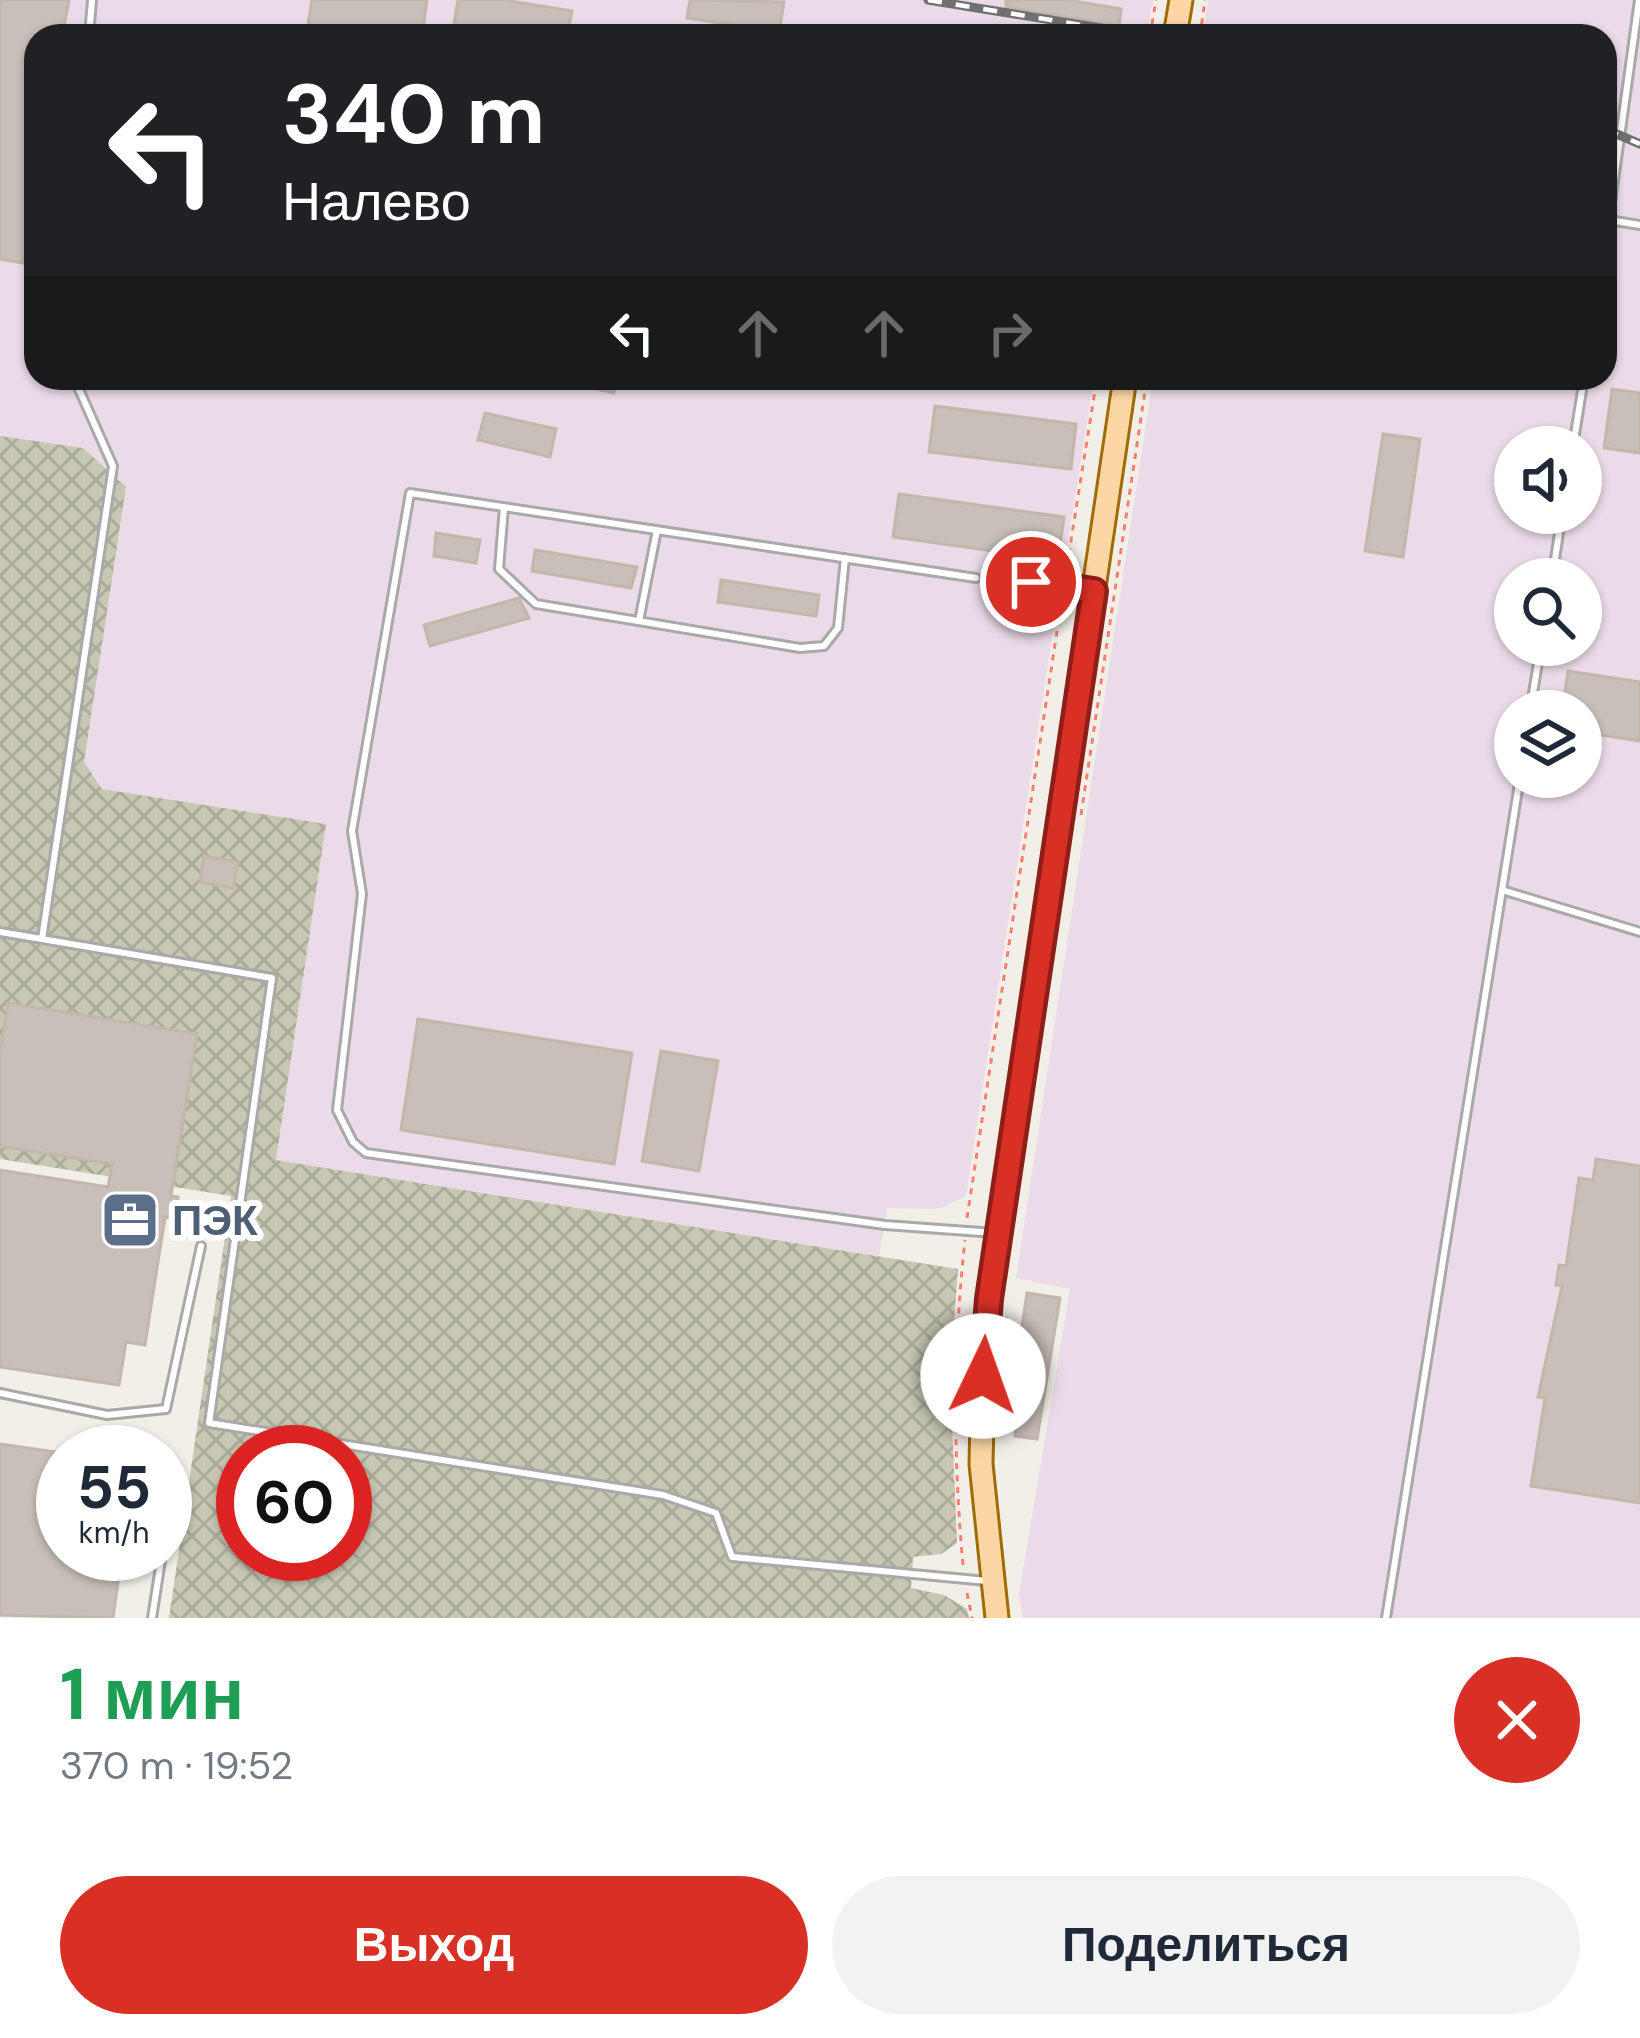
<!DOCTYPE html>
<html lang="ru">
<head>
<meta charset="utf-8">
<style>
  :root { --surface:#fff; --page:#f2f2f3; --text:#1f2937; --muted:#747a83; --accent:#d93025 }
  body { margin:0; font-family:"DM Sans",sans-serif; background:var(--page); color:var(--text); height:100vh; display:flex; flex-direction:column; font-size:45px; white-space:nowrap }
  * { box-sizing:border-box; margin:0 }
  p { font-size:39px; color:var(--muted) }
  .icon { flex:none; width:66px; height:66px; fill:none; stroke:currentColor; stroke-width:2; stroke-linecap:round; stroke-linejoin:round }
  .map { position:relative; height:1618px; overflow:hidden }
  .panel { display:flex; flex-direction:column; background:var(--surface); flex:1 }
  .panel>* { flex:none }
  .banner { position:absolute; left:24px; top:24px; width:1593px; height:366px; border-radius:36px; box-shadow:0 3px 9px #0004; background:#202124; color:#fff; overflow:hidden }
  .controls { position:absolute; left:1494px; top:426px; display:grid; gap:24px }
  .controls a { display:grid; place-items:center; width:108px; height:108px; border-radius:50%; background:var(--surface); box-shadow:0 3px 9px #0004; font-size:60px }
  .speed { position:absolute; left:36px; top:1425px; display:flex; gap:24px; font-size:60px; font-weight:700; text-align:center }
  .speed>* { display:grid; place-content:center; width:156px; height:156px; border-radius:50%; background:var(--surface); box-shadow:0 3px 9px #0004; line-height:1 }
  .speed small { font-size:30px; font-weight:400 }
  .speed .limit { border:18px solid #d22; background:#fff; color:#111 }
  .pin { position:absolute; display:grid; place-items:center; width:102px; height:102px; color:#fff; margin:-51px; border:6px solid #fff; border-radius:50%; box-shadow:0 3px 12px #0007 }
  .me { position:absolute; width:132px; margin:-66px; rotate:3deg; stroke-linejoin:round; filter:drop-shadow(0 0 9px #0008) }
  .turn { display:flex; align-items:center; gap:42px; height:252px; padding:0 60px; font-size:54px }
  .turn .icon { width:156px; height:156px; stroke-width:2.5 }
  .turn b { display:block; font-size:84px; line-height:102px }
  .lanes { display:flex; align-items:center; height:114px; padding:0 60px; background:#0003; justify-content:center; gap:60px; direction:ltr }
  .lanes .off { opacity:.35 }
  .round { display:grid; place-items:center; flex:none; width:126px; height:126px; border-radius:63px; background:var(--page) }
  .overview { display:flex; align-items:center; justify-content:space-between; height:204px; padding:0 60px }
  h1 { font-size:72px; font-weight:700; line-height:90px; color:#1e9e55 }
  .cta { display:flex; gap:24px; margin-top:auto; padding:24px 60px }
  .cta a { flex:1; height:138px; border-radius:72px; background:var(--accent); color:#fff; font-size:48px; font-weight:700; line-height:138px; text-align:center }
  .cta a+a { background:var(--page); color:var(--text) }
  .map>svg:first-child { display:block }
  .industrial { fill:#ebdbe8; fill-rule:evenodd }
  .construction { fill:url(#construction-cross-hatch); fill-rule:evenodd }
  .building { fill:#c7bfb8; stroke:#c4b6ab; stroke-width:3 }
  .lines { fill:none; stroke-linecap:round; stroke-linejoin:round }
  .service-casing { stroke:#a9a9a9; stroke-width:12 }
  .primary-casing { stroke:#a06b00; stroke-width:27 }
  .path { stroke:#fa8072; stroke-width:3; stroke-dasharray:6 6; stroke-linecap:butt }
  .service { stroke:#fff; stroke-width:6 }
  .primary { stroke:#fcd6a4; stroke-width:21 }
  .rail-casing { stroke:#707070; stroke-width:9 }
  .rail { stroke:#fff; stroke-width:4.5; stroke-dasharray:14; stroke-linecap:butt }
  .route-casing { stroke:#8d1f18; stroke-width:30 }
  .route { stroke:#d93025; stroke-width:21 }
  .labels { text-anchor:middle; stroke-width:12; stroke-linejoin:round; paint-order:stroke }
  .service-label { font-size:42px; font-weight:bold; fill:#4e5e75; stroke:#fff; text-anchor:start }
</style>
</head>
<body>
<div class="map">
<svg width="1640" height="1618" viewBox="0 0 1640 1618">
  <defs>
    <pattern id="construction-cross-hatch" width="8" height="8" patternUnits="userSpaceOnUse" patternTransform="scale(3)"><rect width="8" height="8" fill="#c7c7b4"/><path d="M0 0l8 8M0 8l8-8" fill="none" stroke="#abab9a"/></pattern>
  </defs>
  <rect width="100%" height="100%" fill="#f2efe9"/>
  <path class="industrial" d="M0,0H1153L1147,36H36V378H1094L1064,566L1003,557L999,578L997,600L1056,612L966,1196L939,1209L887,1208L879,1256L276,1160L326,824L103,789L83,762L126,488L0,436Z
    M1208,0H1640V1618H1023L1019,1594L1070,1289L1016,1278L1153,378H1605V36H1203ZM1515,447H1581V513H1515ZM1515,579H1581V645H1515ZM1515,711H1581V777H1515Z"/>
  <path class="construction" d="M0,436L83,448L126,487L84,762L102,789L326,824L276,1160L958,1269L950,1375L957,1543L941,1554L913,1557L911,1588L944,1595L967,1609L969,1618H169L231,1196L0,1159ZM243,1452H345V1554H243Z"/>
  <path class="building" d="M0,0H69L62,36H36V189L23,263L0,259Z
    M312,0H427L422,36H389L308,25Z
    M458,0H504L572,11L567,36H452Z
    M690,0L784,2L779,32L687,18Z
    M1006,0H1068L1121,9L1119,26L1006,7Z
    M572,378H617L614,393L571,383Z
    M1612,389L1640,393V453L1604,448Z
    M935,406L1076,424L1071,469L929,452Z
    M485,413L556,429L550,457L478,440Z
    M1383,434L1420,439L1403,557L1365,551Z
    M899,494L1064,517L1058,560L893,537Z
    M436,533L480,540L476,563L434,556Z
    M535,550L637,567L631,588L532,571Z
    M721,580L819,595L816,616L718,602Z
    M519,598L529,618L430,646L424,625Z
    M1568,671L1640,682V741L1581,732V711H1562Z
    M204,856L238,862L233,888L200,882Z
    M8,1003L197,1034L171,1196L178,1197L175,1219L165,1217L145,1345L126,1342L119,1385L0,1367V1170L108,1187L112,1164L0,1146V1054Z
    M418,1019L632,1053L614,1164L401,1130Z
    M661,1051L718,1061L699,1171L642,1161Z
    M1596,1159L1640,1166V1503L1531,1486L1545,1398L1538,1397L1562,1286L1556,1285L1559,1265L1566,1266L1579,1178L1593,1180Z
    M1027,1293L1060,1298L1037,1439L1015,1436L1024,1348L1019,1347Z
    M0,1444L63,1453V1554H122L113,1618L0,1615Z"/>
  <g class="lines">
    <defs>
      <path id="service" d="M89,36L92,0
        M1609,220L1640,225
        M1605,246L1639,0
        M1573,447L1584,378
        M504,507L499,569L536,604L800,648L824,646L838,628L845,558
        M976,578L410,493L352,831L362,894L337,1110L353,1142L366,1153L885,1225L995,1233
        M999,578L1090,590
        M1552,579L1562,513
        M639,621L657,530
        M1530,711L1541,645
        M1502,890L1640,932
        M0,932L272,978L209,1423L663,1495L716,1513L732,1557L987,1581
        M42,939L113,466L74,378
        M0,1393L107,1415L166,1409L201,1246
        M165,1536L176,1466
        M152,1618L162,1554
        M1386,1618L1520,777"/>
      <path id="primary" d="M1175,36L1181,0
        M997,1618L981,1464L984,1332L1125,378"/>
    </defs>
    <use href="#service" class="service-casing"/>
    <use href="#primary" class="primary-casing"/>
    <path class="path" d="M1150,36L1156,0
      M1200,36L1205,0
      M1065,578L1097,378
      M1081,815L1147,378
      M967,1218L1062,599
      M1003,1355L1006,1317
      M963,1565C953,1456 953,1349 965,1240
      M967,1593L972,1618"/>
    <use href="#service" class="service"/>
    <use href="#primary" class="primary"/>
    <defs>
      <path id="rail" d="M928,0L1150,36
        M1605,129L1640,144"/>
    </defs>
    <use href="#rail" class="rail-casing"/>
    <use href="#rail" class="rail"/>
  </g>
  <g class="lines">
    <defs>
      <path id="route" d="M983,1376L989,1299L1094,591L1031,582"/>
    </defs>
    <use href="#route" class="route-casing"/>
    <use href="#route" class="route"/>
  </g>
  <defs>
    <symbol id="office-square" viewBox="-11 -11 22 22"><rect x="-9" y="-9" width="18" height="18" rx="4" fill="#5c6f8a" stroke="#fff"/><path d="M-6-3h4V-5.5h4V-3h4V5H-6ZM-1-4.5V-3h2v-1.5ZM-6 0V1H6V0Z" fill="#fff"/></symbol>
  </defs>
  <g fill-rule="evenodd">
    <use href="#office-square" x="97" y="1187" width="66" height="66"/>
  </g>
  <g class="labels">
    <g class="service-label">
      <text x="172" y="1235">ПЭК</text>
    </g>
  </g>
</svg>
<div class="controls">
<a><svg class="icon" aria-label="sound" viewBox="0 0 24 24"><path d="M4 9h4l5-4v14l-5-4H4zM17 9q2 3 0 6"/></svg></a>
<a><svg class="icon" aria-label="search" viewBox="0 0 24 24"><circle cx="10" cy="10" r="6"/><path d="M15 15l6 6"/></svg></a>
<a><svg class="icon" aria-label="layers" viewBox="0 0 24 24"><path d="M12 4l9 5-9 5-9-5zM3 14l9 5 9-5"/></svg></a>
</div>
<div class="speed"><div>55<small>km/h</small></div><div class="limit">60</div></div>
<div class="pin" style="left:1031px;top:582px;background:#d93025"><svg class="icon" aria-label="arrive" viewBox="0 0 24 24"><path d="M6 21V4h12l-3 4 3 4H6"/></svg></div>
<svg class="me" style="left:983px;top:1376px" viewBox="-20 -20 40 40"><circle r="19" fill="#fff"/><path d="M0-13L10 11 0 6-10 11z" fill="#d93025"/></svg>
<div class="banner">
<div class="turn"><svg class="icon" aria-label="left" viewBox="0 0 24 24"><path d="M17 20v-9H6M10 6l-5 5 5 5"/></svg><div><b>340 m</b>Налево</div></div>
<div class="lanes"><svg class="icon" aria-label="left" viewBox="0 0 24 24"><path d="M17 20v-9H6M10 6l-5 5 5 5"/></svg><svg class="icon off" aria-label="ahead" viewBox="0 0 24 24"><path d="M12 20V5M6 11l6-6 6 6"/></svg><svg class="icon off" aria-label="ahead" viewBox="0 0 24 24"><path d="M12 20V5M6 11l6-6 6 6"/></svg><svg class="icon off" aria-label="right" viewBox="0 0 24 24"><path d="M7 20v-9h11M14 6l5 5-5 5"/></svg></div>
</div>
</div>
<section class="panel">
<div class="overview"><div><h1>1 мин</h1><p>370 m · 19:52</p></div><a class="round" style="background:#d93025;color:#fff"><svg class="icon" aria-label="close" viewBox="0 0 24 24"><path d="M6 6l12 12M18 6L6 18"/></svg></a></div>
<div class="cta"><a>Выход</a><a>Поделиться</a></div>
</section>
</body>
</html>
